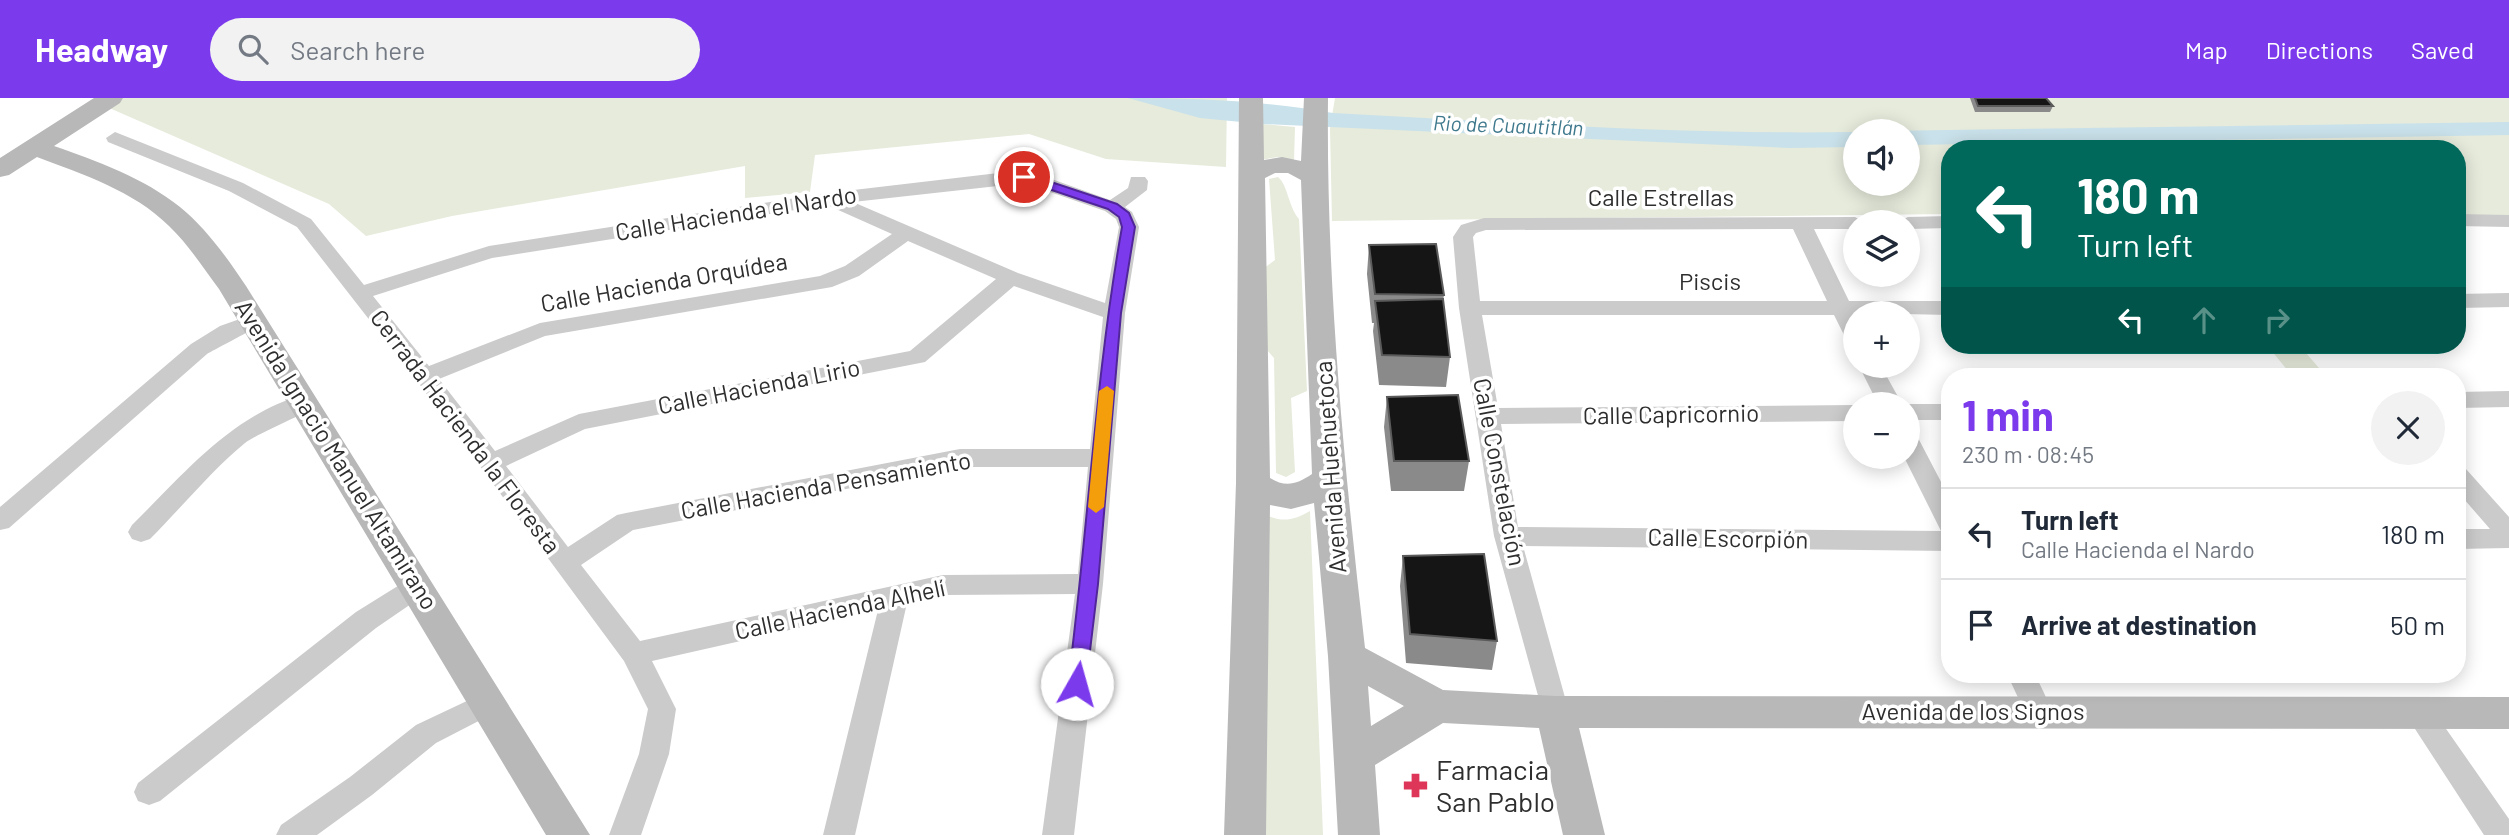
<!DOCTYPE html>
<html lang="en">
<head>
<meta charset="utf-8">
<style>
  :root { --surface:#fff; --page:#f2f2f3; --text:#1f2937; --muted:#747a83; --line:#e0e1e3; --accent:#7c3aed }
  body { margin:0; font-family:Barlow,sans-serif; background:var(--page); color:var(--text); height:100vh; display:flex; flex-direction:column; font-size:26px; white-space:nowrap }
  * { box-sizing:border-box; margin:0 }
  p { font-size:23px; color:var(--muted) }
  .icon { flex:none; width:38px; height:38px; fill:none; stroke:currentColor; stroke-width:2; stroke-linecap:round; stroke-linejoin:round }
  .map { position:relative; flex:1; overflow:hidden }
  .side { position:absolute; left:1941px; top:270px; width:525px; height:315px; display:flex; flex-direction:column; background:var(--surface); border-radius:28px; box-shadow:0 4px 18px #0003 }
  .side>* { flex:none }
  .hud { position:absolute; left:1941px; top:42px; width:525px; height:214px; border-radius:28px; box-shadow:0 4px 18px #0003; background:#00695c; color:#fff; overflow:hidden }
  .fabs { position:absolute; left:1843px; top:21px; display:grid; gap:14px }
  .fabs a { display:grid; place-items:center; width:77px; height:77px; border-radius:50%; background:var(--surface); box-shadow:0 4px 18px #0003; font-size:35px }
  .pin { position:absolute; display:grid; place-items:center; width:60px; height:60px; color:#fff; margin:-30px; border:4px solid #fff; border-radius:50%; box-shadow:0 2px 7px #0007 }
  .me { position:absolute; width:77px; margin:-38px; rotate:7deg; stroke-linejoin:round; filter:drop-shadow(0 0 5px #0008) }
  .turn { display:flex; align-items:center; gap:24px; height:147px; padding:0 21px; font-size:32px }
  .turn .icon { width:91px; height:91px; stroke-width:2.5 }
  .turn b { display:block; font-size:49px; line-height:60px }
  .lanes { display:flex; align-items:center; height:66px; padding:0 21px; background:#0003; justify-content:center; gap:35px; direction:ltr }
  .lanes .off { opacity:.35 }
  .round { display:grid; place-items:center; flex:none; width:74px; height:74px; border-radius:37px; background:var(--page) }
  .overview { display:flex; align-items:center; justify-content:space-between; height:119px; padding:0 21px }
  h1 { font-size:42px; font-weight:700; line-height:52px; color:var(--accent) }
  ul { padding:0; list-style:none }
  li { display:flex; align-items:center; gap:21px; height:91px; padding:0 21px; border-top:2px solid var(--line) }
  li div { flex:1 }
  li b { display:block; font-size:26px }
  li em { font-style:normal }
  header { display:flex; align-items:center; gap:42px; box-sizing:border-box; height:98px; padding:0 35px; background:var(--accent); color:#fff }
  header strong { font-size:33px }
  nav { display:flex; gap:38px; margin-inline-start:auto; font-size:24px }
  .search { width:490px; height:63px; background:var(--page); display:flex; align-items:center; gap:18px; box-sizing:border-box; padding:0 24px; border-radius:38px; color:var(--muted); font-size:26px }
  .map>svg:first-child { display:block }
  .green { fill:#e6ebdc; fill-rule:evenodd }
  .water { fill:#c9e1ea }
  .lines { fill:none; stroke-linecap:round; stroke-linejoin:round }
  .street { fill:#cbcbcb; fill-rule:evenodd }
  .secondary { fill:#b8b8b8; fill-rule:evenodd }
  .wall { fill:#8a8a8a }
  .building { fill:#151515; stroke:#5b5b5b; stroke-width:2 }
  .route { fill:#7c3aed; stroke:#51269a; stroke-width:2 }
  .slow { fill:#f59e0b }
  .labels { text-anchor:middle; stroke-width:7; stroke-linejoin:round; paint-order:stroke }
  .far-water-label { font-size:21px; font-style:italic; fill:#3f798d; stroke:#fff }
  .street-label { font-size:24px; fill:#2e2e2e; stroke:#fff }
  .near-poi-label { font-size:28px; fill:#2e2e2e; stroke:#fff; text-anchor:start }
</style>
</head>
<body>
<header>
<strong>Headway</strong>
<div class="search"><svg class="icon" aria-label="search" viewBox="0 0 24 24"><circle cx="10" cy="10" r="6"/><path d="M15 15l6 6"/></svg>Search here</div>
<nav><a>Map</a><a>Directions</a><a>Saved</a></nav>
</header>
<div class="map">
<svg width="2509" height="737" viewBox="0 0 2509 737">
  <rect width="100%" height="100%" fill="#fff"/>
  <path class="green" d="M122,0H1227L1226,69L1106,61L1029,36L815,57L810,94L745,100V68L452,118L366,138L329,106L107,9Z
    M1335,0H2509V117H2457V51H1950L1949,116L1332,123L1330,30ZM1855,33H1908V86H1855Z
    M1262,26L1295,29L1294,63L1278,59L1260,62Z
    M1278,79C1288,87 1288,108 1299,121L1307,293L1291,300L1295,374L1286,379L1276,375L1274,260L1261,245L1263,171L1275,162L1269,81Z
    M2267,247H2299L2326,278H2292Z
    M1310,413L1323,737H1262L1261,415C1281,424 1291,424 1310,413Z"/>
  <path class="water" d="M1128,0C1197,0 1266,3 1333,15C1507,24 1681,37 1855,34V49L1790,50L1262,26L1200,20Z
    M2509,24V37L1908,47V33H1882Z"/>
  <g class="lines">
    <path class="street" d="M115,34L243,85L311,121L364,187L489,148L828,95L1007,74L1024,73L1046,79L1110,102L1128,90L1131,79H1145L1148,83L1147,92L1125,109L1132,114L1139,129L1125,215L1103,486L1074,737H1042L1075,496L943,497L907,505L855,737H823L878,512L652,563L676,611L669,656L641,737H609L639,656L648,611L624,563L417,283L297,129L229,93L108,44L106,40ZM1024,85L1105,113L1116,121L1119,129L1105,205L1018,175L853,104ZM827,107L892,136L845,168L820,178L540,225L429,268L373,198L492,160ZM908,143L996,181L910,253L579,316L495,353L439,281L545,238L832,189L859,178ZM1014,188L1103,219L1090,351H960L626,415L617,417L568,449L506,368L585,331L925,264ZM960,369H1088L1078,476L943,477L640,543L581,467L633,432Z
      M2457,116L2509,117V129L2457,128Z
      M1950,118V130L1908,131V124H1898L1908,119Z
      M1855,119L1865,124H1855V131H1814L1849,203H1950V217L1855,215V245L1847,243L1834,217H1482L1498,310L1855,307V323L1501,326L1518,429L1941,433L1904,359H1908V334L1916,336L1950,401V453L1523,448L1569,614L1565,623L1555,626L1545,623L1494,438L1459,210L1453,139L1461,127L1484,120ZM1793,131L1827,203H1480L1473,139L1476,135L1486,132Z
      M2509,195V209L2457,210V196Z
      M254,216L262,218L265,223C261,228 217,250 207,256L9,430L0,432V409L191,246L220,228Z
      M1859,268H1881L1902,306H1878Z
      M2509,293V309L2457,310V294Z
      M303,297L311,299L315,305C308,317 261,333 245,345C214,370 180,411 150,441L141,444L132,441L128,434L132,427C183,377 231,317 303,297Z
      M1907,306H1950V322H1908Z
      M2457,368L2466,371L2509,419V450L2457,451V431H2490L2457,393Z
      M418,478L427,481L431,488L427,495L376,530L160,703L149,707L138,703L134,694L138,685L356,514L409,481Z
      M2007,576H2035L2053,614L2049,623L2039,626L2029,623Z
      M488,593L498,597L502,605L498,613L436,645L372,697L317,737H276L281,727L350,679L416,627Z
      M2418,602L2428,605L2509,721V737H2484L2404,614L2408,605Z"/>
    <path class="secondary" d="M94,0H123L120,5L54,48C97,63 144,80 180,109C206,130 228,161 246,188L590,737H546L219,191C203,170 189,147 169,128C134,93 82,76 37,59L9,77L0,79V60Z
      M1239,0H1263L1264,62L1282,59L1301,63L1304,0H1328C1326,183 1344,368 1365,550L1443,592L1555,598L2509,599V631L1579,630L1605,737H1563L1539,630L1443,625L1375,667L1380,737H1338L1328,558L1314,405L1291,411L1270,407L1266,737H1224L1236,385ZM1275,75H1288L1301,82L1312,376C1297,386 1286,390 1270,380L1265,80ZM1368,588L1404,608L1371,628Z"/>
  </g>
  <path class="wall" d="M1970,0H2046L2053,8L2050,14H1975Z
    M1369,147L1444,197L1443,203L1450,259L1446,289L1379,287L1373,233L1374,225H1372L1367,176Z
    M1387,299L1469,363L1464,393H1391L1384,329Z
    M1403,458L1497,543L1492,572L1406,565L1400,488Z"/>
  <path class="building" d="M1975,0H2046L2053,8H1978Z
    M1436,146L1444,197L1375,196L1369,147Z
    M1443,201L1450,259L1382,257L1375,203Z
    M1458,297L1469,363H1394L1387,299Z
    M1484,456L1497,543L1410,536L1403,458Z"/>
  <path class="route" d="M1024,75L1117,106L1129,115L1135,129L1121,215L1098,486L1086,586L1084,592L1077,594L1071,592L1068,586C1088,434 1095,280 1122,129L1119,119L1108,111L1019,81V76Z"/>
  <path class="slow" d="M1107,288L1114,293L1104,409L1096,415L1088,409L1099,293Z"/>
  <defs>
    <symbol id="pharmacy-bare" viewBox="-9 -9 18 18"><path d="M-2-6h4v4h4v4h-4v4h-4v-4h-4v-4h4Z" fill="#de3659" stroke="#fff" stroke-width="2.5" paint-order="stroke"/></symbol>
  </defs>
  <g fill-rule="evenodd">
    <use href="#pharmacy-bare" x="1398" y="670" width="35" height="35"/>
  </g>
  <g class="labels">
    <g class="far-water-label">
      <text transform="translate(1508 28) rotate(2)" y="7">Rio de Cuautitlán</text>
    </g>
    <g class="street-label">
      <text x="1661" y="108">Calle Estrellas</text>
      <text transform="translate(736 116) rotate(-9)" y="8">Calle Hacienda el Nardo</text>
      <text x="1710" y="192">Piscis</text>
      <text transform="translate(664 185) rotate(-10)" y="8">Calle Hacienda Orquídea</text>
      <text transform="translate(759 289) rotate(-11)" y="8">Calle Hacienda Lirio</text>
      <text transform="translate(1671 317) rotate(-1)" y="8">Calle Capricornio</text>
      <text transform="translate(465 334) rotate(53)" y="8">Cerrada Hacienda la Floresta</text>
      <text transform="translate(336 357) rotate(58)" y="8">Avenida Ignacio Manuel Altamirano</text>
      <text transform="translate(1331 369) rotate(-94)" y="8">Avenida Huehuetoca</text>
      <text transform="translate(1499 374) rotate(79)" y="8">Calle Constelación</text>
      <text transform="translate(826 388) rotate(-10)" y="8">Calle Hacienda Pensamiento</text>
      <text transform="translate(1728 441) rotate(1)" y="8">Calle Escorpión</text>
      <text transform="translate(840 512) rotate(-12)" y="8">Calle Hacienda Alhelí</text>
      <text x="1973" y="622">Avenida de los Signos</text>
    </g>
    <g class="near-poi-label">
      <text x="1436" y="682">Farmacia<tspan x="1436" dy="32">San Pablo</tspan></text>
    </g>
  </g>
</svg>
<div class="fabs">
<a><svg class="icon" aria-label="sound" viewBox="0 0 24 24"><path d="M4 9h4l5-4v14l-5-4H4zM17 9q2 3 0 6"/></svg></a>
<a><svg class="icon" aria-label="layers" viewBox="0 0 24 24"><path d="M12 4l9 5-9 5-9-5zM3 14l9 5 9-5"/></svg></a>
<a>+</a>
<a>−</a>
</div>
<div class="pin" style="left:1024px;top:79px;background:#d93025"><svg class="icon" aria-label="arrive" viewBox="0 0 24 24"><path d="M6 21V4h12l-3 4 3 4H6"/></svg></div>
<svg class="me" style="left:1077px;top:586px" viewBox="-20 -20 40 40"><circle r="19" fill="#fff"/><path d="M0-13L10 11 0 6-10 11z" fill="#7c3aed"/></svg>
<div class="hud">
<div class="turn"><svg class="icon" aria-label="left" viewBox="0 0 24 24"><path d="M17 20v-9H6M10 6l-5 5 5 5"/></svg><div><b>180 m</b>Turn left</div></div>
<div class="lanes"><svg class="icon" aria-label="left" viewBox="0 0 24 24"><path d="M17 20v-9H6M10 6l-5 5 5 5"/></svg><svg class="icon off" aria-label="ahead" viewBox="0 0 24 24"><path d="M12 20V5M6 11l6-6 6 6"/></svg><svg class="icon off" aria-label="right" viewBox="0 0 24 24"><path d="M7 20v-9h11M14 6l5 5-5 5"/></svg></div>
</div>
<section class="side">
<div class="overview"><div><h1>1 min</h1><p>230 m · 08:45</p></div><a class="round"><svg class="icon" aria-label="close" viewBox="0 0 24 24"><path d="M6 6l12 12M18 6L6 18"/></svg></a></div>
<ul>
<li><svg class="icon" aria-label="left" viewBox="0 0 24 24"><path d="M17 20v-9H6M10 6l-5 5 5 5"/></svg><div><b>Turn left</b><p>Calle Hacienda el Nardo</p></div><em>180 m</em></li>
<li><svg class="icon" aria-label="arrive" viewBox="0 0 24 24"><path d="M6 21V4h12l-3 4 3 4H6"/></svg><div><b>Arrive at destination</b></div><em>50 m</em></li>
</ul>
</section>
</div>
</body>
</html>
